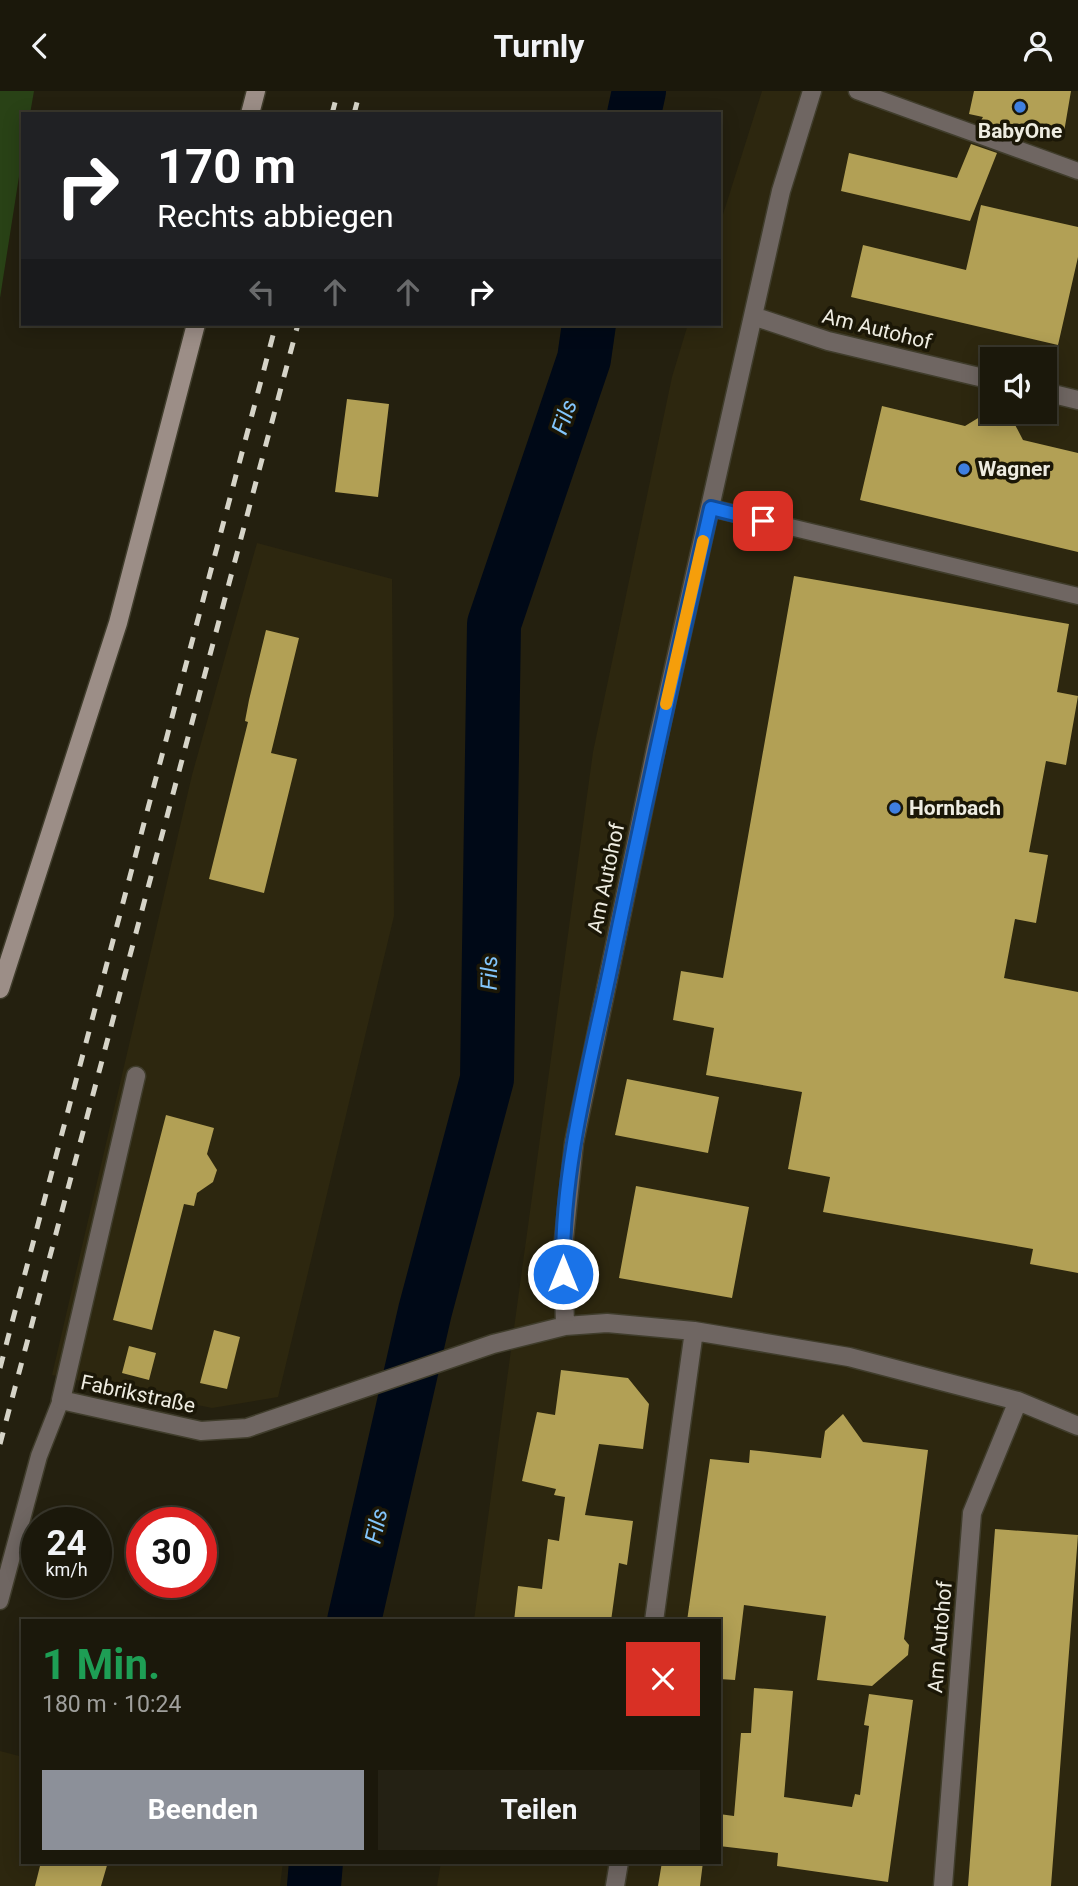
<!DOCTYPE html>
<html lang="de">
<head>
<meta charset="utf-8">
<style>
  :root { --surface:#1b180b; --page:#242114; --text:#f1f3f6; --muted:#a0a09d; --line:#39372c; --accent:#8c9099 }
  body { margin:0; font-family:Roboto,sans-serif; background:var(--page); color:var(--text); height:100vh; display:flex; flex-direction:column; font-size:26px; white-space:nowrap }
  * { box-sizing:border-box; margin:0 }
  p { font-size:23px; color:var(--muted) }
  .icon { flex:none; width:38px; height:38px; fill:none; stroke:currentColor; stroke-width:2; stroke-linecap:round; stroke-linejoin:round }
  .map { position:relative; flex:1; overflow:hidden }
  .sheet { position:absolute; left:21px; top:1528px; width:700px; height:245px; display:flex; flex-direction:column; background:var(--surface); border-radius:0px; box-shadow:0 4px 18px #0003,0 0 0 2px var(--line) }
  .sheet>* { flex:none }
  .banner { position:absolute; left:21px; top:21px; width:700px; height:214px; border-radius:0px; box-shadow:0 4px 18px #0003,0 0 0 2px var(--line); background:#202124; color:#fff; overflow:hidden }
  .buttons { position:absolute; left:980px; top:256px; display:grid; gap:14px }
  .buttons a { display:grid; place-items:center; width:77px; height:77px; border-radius:0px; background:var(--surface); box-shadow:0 4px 18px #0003,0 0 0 2px var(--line); font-size:35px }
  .speed { position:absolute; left:21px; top:1416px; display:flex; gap:14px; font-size:35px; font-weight:700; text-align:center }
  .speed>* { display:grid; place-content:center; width:91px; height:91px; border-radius:50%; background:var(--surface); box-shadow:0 4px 18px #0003,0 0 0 2px var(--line); line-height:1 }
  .speed small { font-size:18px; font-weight:400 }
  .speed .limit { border:10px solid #d22; background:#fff; color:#111 }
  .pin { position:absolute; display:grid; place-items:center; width:60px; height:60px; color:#fff; margin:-30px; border-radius:14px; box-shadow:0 4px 10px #0006 }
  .me { position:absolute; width:77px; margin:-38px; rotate:0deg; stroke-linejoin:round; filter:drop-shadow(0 0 5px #0008) }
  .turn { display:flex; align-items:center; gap:24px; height:147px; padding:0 21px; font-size:32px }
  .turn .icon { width:91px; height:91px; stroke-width:2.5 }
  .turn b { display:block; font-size:49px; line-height:60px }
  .lanes { display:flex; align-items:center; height:66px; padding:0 21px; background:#0003; justify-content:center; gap:35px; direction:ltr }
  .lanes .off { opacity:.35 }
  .round { display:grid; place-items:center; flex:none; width:74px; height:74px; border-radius:0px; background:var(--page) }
  .headline { display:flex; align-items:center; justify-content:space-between; height:119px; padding:0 21px }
  h1 { font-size:42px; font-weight:700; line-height:52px; color:#1e9e55 }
  .cta { display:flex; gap:14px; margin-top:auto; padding:14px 21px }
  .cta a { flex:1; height:80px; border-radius:0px; background:var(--accent); color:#fff; font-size:28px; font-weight:700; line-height:80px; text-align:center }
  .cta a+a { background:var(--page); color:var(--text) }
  header { display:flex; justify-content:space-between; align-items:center; height:91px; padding:0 21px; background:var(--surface); font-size:32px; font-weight:700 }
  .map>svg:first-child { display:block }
  .built { fill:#2d270f; fill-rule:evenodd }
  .green { fill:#294216 }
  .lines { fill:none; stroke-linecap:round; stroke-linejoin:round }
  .river { stroke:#000917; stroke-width:54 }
  .building { fill:#b2a055 }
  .service-casing { stroke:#403d2c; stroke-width:19 }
  .minor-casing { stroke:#403d2c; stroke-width:21 }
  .secondary-casing { stroke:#403d2c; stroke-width:21 }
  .service { stroke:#6f6662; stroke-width:16 }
  .minor { stroke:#6f6662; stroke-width:18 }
  .secondary { stroke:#9c8e87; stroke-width:18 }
  .rail { stroke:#d6d4c8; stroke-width:5; stroke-dasharray:12 12; stroke-linecap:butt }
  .route-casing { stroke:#114b97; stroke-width:18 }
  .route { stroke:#1a73e8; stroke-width:12 }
  .slow { stroke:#f59e0b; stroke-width:12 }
  .shop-dot { fill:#3f7fe0; stroke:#1b1707; stroke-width:2.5 }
  .labels { text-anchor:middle; stroke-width:7; stroke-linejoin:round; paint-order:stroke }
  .poi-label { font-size:21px; font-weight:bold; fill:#eeece1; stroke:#1b1707; text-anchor:start }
  .street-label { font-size:21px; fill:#eeece1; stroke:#1b1707 }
  .water-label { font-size:23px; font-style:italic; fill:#83c6fc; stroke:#1b1707 }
</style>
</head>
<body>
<header><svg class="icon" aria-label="back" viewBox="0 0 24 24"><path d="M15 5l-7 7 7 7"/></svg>Turnly<svg class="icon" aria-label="person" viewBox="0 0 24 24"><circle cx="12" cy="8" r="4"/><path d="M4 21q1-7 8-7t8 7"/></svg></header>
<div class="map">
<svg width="1078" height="1795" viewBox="0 0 1078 1795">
  <rect width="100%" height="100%" fill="#24200f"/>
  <path class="built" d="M762,0H1078V1795H437L441,1771H719V1530L474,1529L593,661L672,286L688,233H719V136ZM992,268H1045V320H992Z
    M257,452L392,488L394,825L278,1306L212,1317L52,1284L192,684Z
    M0,1660L23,1666V1771H283L280,1795H0Z"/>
  <path class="green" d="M0,0H34L30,23H23V60L0,207Z"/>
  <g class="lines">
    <path class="river" d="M634,23L639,0
      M354,1530L425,1220L487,988L494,533L584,268L589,233
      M314,1795L316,1771"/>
  </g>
  <path class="building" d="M974,0H1071L1063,47L1007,37L1005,42L979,33L983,26L969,23Z
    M971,53L997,62L970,130L841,100L849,62L957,87Z
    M981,114L1078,136V166L1058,254L851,206L863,154L966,179Z
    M347,308L389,313L378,406L335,401Z
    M882,315L965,335L988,321L1011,326L1023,349L1078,362V461L860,409Z
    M794,485L1069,533L1057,601L1078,605L1066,674L1046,670L1029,761L1048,764L1036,832L1015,828L1004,887L1078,901V1182L1030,1173L1033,1158L823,1121L830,1086L788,1078L802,1001L706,984L714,937L673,929L681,880L723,887Z
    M266,539L299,547L271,662L297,668L264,802L209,788L248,631L245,630L249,609Z
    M627,988L719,1006L708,1062L615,1044Z
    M166,1024L214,1037L207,1063L217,1079L213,1091L197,1102L194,1115L184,1113L152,1239L113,1229Z
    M636,1095L749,1116L732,1207L619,1187Z
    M214,1239L240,1246L227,1298L200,1292Z
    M129,1255L156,1262L149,1289L122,1282Z
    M561,1279L628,1287L649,1313L643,1358L599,1353L585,1424L633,1430L627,1474L619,1472L611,1530H514L518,1495L542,1498L548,1448L559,1450L565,1406L554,1404L556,1398L522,1390L537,1321L555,1324Z
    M843,1323L863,1351L928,1359L904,1548L909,1554L908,1564L872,1595L817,1589L826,1525L744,1514L735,1589L719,1588V1530H687L710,1368L749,1372L750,1359L821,1367L825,1340Z
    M995,1438L1078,1444L1051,1795H968Z
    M754,1597L793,1600L784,1706L852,1716L855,1703L860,1704L869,1635L864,1634L869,1603L913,1609L888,1791L777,1775L778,1762L719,1755V1723L734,1725L741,1642H751Z
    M41,1771H108L101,1795H35Z
    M662,1771H703L700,1795H658Z"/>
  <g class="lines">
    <defs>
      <path id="service" d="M857,0L1078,80
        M711,417L1078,505
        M0,1510L39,1365L61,1309"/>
      <path id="minor" d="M753,225L828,250L992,289
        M1045,301L1078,309
        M136,985L61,1309L201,1340L247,1337L493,1253L565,1235L607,1232L694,1240L849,1266L1018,1310L1078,1335
        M565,1235L563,1157L574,1052L588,984L656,657L781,100L812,0
        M654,1530L694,1240
        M615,1795L619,1771
        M943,1795L972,1422L1018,1310"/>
      <path id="secondary" d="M250,23L256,0
        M0,898L118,532L196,233"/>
    </defs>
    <use href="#service" class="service-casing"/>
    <use href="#minor" class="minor-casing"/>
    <use href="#secondary" class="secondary-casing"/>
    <use href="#service" class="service"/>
    <use href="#minor" class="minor"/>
    <use href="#secondary" class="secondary"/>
    <path class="rail" d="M332,23L338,0
      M354,23L360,0
      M0,1277L276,233
      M0,1353L298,233"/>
  </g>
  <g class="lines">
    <defs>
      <path id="route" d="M563,1183C561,1081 589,978 610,879C642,725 676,571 711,417L763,430"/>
    </defs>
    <use href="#route" class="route-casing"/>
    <use href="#route" class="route"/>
    <path class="slow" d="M666,613L703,450"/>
  </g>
  <g class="shop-dot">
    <circle cx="1020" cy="16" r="7"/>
    <circle cx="964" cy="378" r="7"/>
    <circle cx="895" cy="717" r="7"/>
  </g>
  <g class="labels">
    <g class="poi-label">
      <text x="1020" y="47" text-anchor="middle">BabyOne</text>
      <text x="978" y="385">Wagner</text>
      <text x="909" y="724">Hornbach</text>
    </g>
    <g class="street-label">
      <text transform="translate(877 238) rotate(14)" y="7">Am Autohof</text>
      <text transform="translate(606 787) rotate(-78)" y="7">Am Autohof</text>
      <text transform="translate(138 1303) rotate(12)" y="7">Fabrikstraße</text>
      <text transform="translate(940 1546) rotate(-85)" y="7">Am Autohof</text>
    </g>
    <g class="water-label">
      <text transform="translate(564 326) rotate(-71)" y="8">Fils</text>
      <text transform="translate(489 882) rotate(-89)" y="8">Fils</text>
      <text transform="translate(376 1435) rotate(-77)" y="8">Fils</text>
    </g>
  </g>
</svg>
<div class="buttons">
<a><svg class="icon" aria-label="sound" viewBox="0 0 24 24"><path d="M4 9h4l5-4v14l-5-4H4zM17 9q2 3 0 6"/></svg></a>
</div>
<div class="speed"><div>24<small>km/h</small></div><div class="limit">30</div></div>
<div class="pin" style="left:763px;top:430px;background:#d93025"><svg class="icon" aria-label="arrive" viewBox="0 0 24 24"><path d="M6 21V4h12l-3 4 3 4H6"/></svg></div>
<svg class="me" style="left:563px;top:1183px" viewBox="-20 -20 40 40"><circle r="17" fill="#1a73e8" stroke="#fff" stroke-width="3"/><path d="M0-11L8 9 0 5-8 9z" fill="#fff"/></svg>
<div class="banner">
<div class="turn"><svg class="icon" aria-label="right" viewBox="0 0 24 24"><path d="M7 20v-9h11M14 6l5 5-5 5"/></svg><div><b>170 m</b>Rechts abbiegen</div></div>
<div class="lanes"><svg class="icon off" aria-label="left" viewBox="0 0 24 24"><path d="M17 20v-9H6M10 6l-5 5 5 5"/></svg><svg class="icon off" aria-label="ahead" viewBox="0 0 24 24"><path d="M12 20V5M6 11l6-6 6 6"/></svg><svg class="icon off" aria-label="ahead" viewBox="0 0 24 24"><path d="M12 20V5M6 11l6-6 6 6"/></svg><svg class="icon" aria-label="right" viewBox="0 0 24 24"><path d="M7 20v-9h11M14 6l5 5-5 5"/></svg></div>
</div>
<section class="sheet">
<div class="headline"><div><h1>1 Min.</h1><p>180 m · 10:24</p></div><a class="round" style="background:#d93025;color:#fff"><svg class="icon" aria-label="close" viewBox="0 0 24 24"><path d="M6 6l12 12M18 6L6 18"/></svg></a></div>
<div class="cta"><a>Beenden</a><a>Teilen</a></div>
</section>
</div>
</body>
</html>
